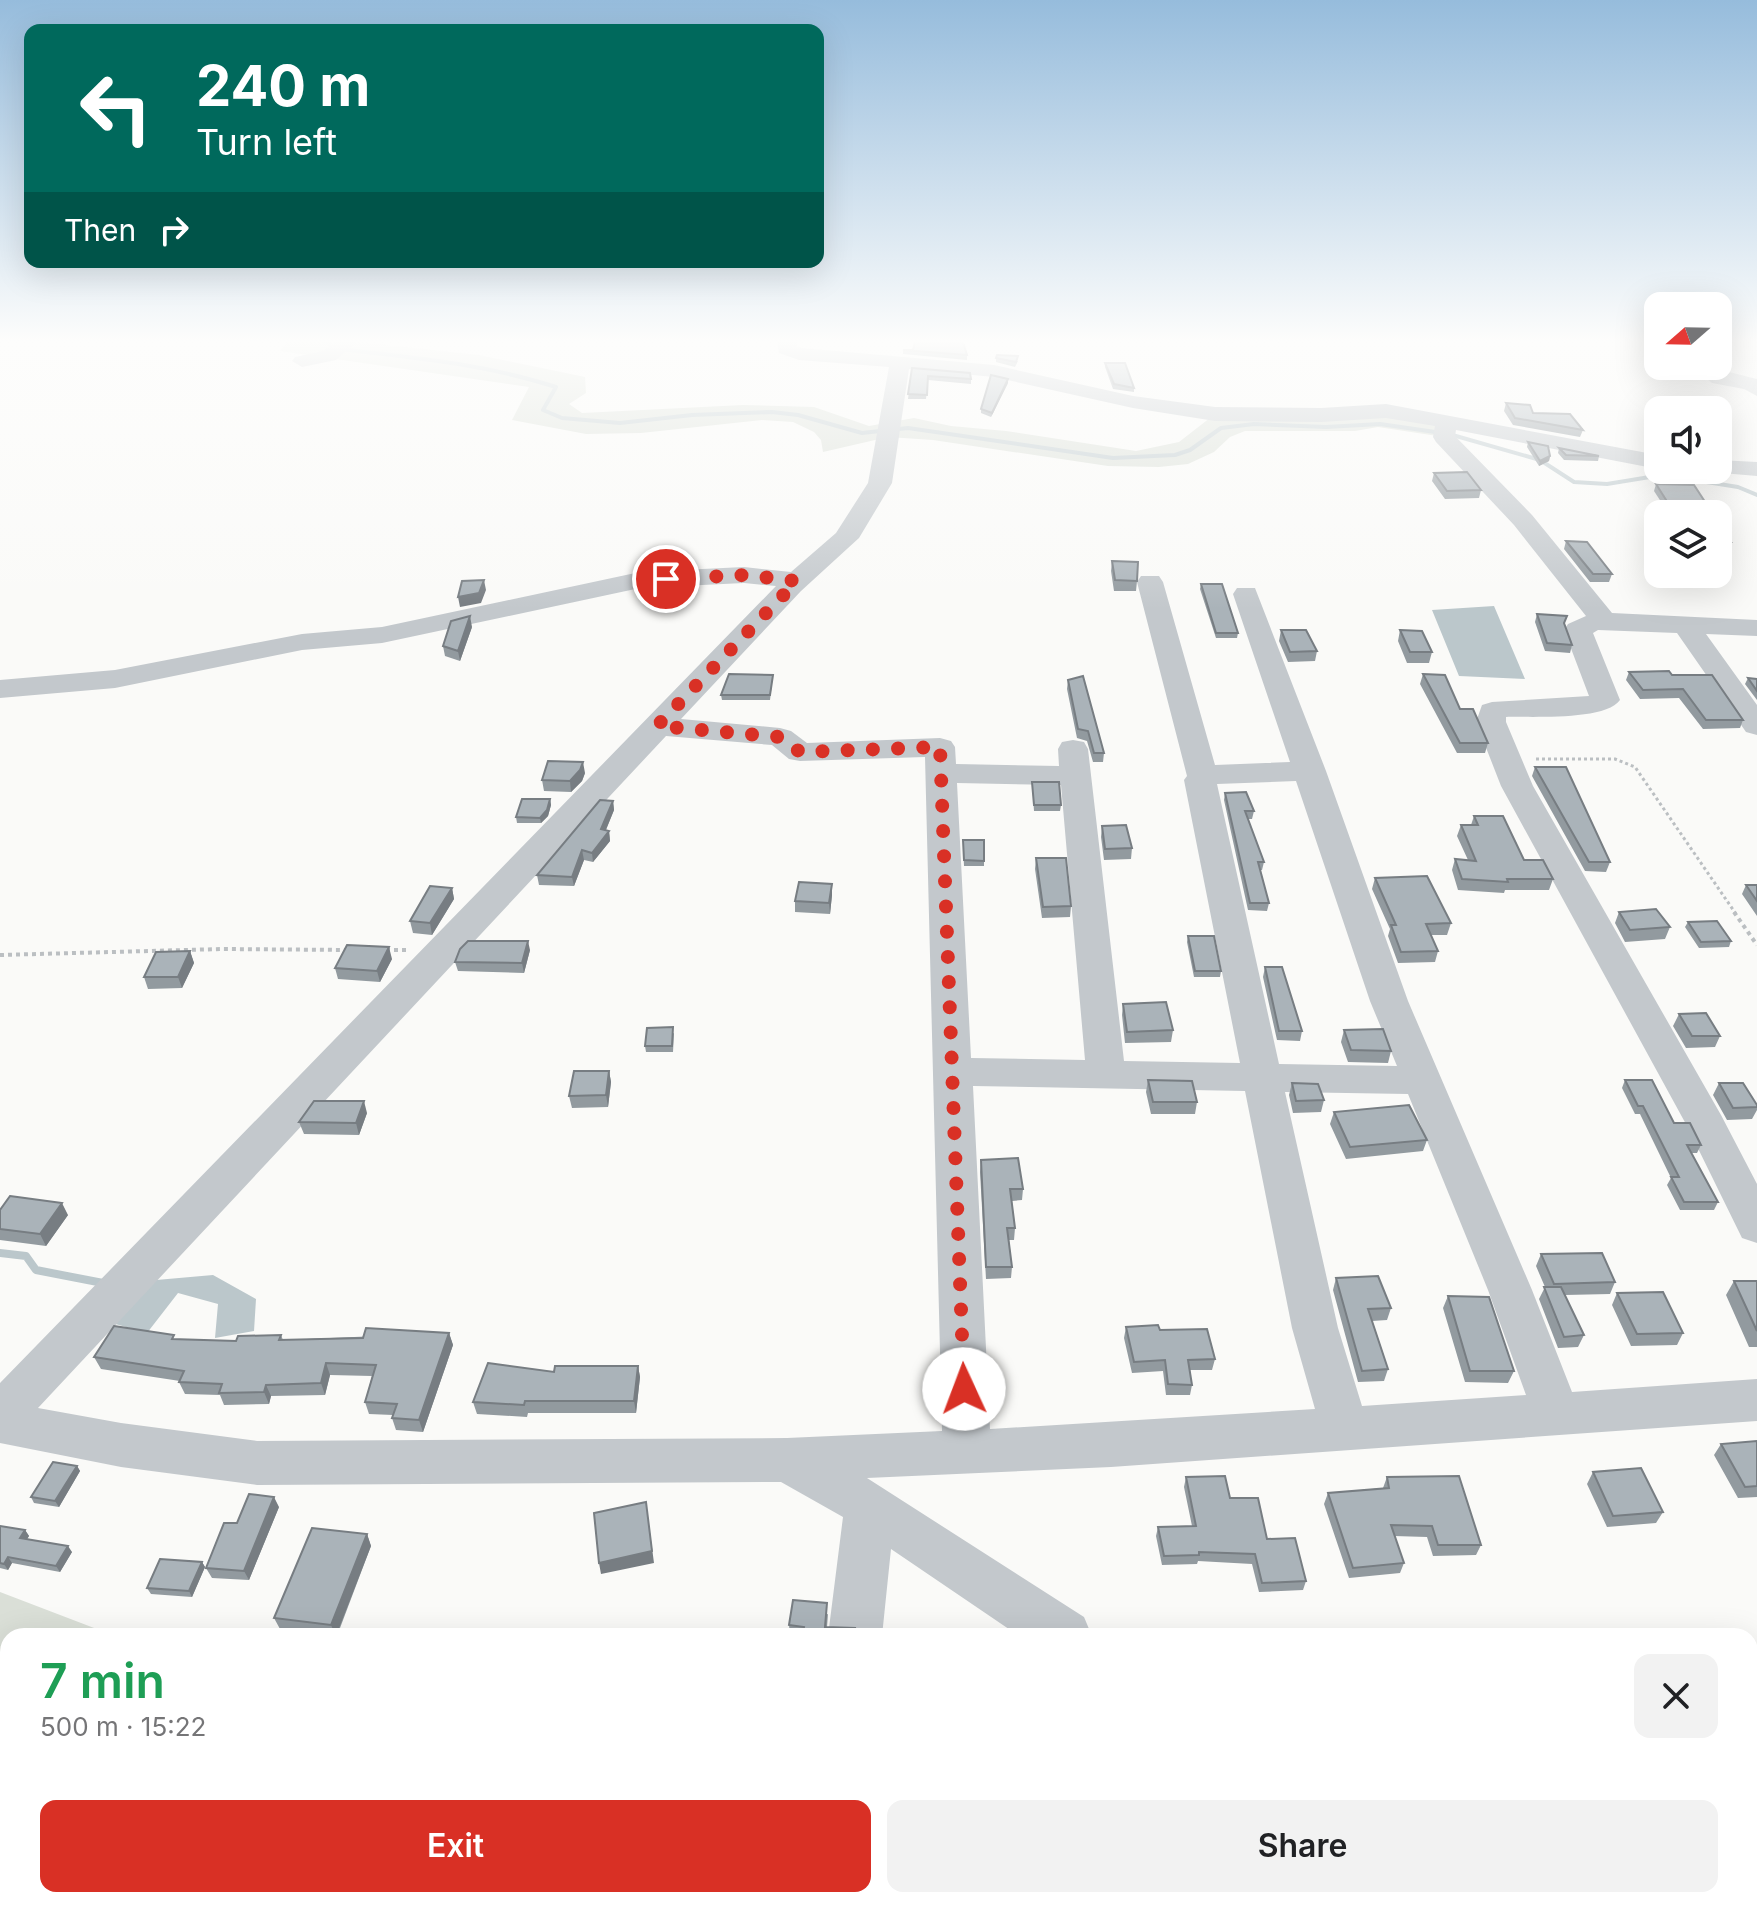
<!DOCTYPE html>
<html lang="en">
<head>
<meta charset="utf-8">
<style>
  :root { --surface:#fff; --page:#f2f2f2; --text:#202124; --muted:#757577; --accent:#d93025 }
  body { margin:0; font-family:Inter,sans-serif; background:var(--page); color:var(--text); height:100vh; display:flex; flex-direction:column; font-size:30px; white-space:nowrap }
  * { box-sizing:border-box; margin:0 }
  p { font-size:26px; color:var(--muted) }
  .icon { flex:none; width:44px; height:44px; fill:none; stroke:currentColor; stroke-width:2; stroke-linecap:round; stroke-linejoin:round }
  .map { position:relative; flex:1; overflow:hidden }
  .side { position:absolute; left:0px; top:1628px; width:1758px; height:280px; display:flex; flex-direction:column; background:var(--surface); border-radius:24px 24px 0 0; box-shadow:0 8px 32px #0002 }
  .side>* { flex:none }
  .guide { position:absolute; left:24px; top:24px; width:800px; height:244px; border-radius:16px; box-shadow:0 8px 32px #0002; background:#00695c; color:#fff; overflow:hidden }
  .needle { width:52px; rotate:250deg }
  .tools { position:absolute; left:1644px; top:292px; display:grid; gap:16px }
  .tools a { display:grid; place-items:center; width:88px; height:88px; border-radius:16px; background:var(--surface); box-shadow:0 8px 32px #0002; font-size:40px }
  .pin { position:absolute; display:grid; place-items:center; width:68px; height:68px; color:#fff; margin:-34px; border:4px solid #fff; border-radius:50%; box-shadow:0 2px 8px #0007 }
  .me { position:absolute; width:88px; margin:-44px; rotate:358deg; stroke-linejoin:round; filter:drop-shadow(0 0 6px #0008) }
  .turn { display:flex; align-items:center; gap:28px; height:168px; padding:0 40px; font-size:36px }
  .turn .icon { width:104px; height:104px; stroke-width:2.5 }
  .turn b { display:block; font-size:56px; line-height:68px }
  .then { display:flex; align-items:center; height:76px; padding:0 40px; background:#0003; gap:16px; font-size:30px }
  .round { display:grid; place-items:center; flex:none; width:84px; height:84px; border-radius:16px; background:var(--page) }
  .headline { display:flex; align-items:center; justify-content:space-between; height:136px; padding:0 40px }
  h1 { font-size:48px; font-weight:600; line-height:60px; color:#1e9e55 }
  .cta { display:flex; gap:16px; margin-top:auto; padding:16px 40px }
  .cta a { flex:1; height:92px; border-radius:16px; background:var(--accent); color:#fff; font-size:32px; font-weight:600; line-height:92px; text-align:center }
  .cta a+a { background:var(--page); color:var(--text) }
  .map>svg:first-child { display:block }
  .green { fill:#dadfd7 }
  .water { fill:#bbc7cb }
  .lines { fill:none; stroke-linecap:round; stroke-linejoin:round }
  .stream-far1 { stroke:#bbc7cb; stroke-width:4 }
  .stream { stroke:#bbc7cb; stroke-width:8 }
  .path-far1 { stroke:#bbbfc2; stroke-width:3; stroke-dasharray:3 3; stroke-linecap:butt }
  .path { stroke:#bbbfc2; stroke-width:4; stroke-dasharray:4 4; stroke-linecap:butt }
  .minor { fill:#c3c8cc; fill-rule:evenodd }
  .wall { fill:#929a9f }
  .shaded-wall { fill:#777d82 }
  .building { fill:#aab3b9; stroke:#777d82; stroke-width:2 }
  .route { stroke:#d93025; stroke-width:14; stroke-dasharray:0 25.2 }
</style>
</head>
<body>
<div class="map">
<svg width="1757" height="1908" viewBox="0 0 1757 1908">
  <rect width="100%" height="100%" fill="#fafaf8"/>
  <path class="green" d="M288,342H359L479,355L585,377L586,393L569,404L582,413L743,405L814,407L869,426L914,418L951,426L1006,431L1136,451L1179,442L1215,414L1351,412L1446,424L1444,437L1378,427L1355,431H1245L1230,437L1214,452L1188,464L1159,467L1108,466L933,440L888,437L823,452L821,440L814,432L793,422L762,420L641,433L586,434L512,420L529,387L280,351Z
    M0,1592L115,1636H8V1803L0,1800Z
    M231,1900H415L412,1908H249Z"/>
  <path class="water" d="M1494,606L1525,679L1459,676L1432,610Z
    M213,1275L256,1299L254,1331L215,1338L218,1304L178,1293L147,1333L112,1323L145,1281Z"/>
  <g class="lines">
    <path class="stream-far1" d="M326,342L330,345
      M348,350C419,358 488,365 556,387L543,410L562,418L620,423L692,415L772,412L798,415L862,433L908,428L1113,458L1175,455L1190,450L1221,428L1254,424L1326,427L1380,424L1442,433
      M1449,434L1540,460L1574,482L1607,484L1662,475L1738,487L1757,495"/>
    <path class="stream" d="M0,1253L26,1256L36,1270L103,1283L101,1285"/>
    <path class="path-far1" d="M1536,759H1615L1635,767L1736,914"/>
    <path class="path" d="M1734,912L1757,945
      M386,950H406
      M0,955L223,949L350,950"/>
    <path class="minor" d="M335,342H357L336,360L302,367L292,361L295,357L323,351Z
      M777,342H797V346L802,348L994,365L1133,396L1215,407L1321,408L1386,404L1658,455V469L1456,430L1455,436L1532,515L1612,613L1757,620V636L1706,634L1757,705V735L1746,732L1677,633L1598,630L1593,633L1620,700C1605,721 1532,716 1506,717V722L1533,786L1721,1115L1757,1184V1243L1742,1238L1687,1126L1501,786L1476,722L1482,705L1492,702L1589,696L1564,630L1568,624L1586,616L1514,525L1436,442L1433,437L1435,426L1386,418L1321,422L1215,421L1133,408L994,377L909,369L892,483L859,538L801,591L681,719L780,728L791,731L807,743L940,738L951,741L955,747L956,764L1059,766L1058,749L1062,742L1073,740L1084,742L1088,749L1124,1061L1240,1063L1184,780L1187,776L1137,582L1141,576H1159L1163,582L1215,765L1290,762L1233,594L1237,588H1255L1326,771L1408,1001L1532,1290L1572,1392L1757,1379V1421L1111,1467L867,1478L1084,1617L1092,1636H1019L891,1549L882,1636H828L843,1517L781,1482L257,1485L121,1467L0,1443V1383L776,586L744,583L640,588L382,643L302,650L115,688L0,698V680L115,670L302,634L382,627L640,572L744,567L791,572L836,533L868,483L889,367L799,360L779,353ZM666,736L772,745L789,759L800,761L925,757L942,1431L787,1438L257,1441L121,1423L38,1408ZM1296,781L1370,1001L1397,1066L1279,1064L1217,784ZM957,783L1061,785L1085,1060L971,1058ZM973,1086L1245,1091L1292,1328L1315,1409L990,1429ZM1285,1092L1408,1094L1488,1290L1526,1395L1362,1406L1338,1328Z
      M1692,366C1714,366 1734,374 1757,379V396L1744,389L1712,383Z
      M1718,460L1757,462V476L1710,472L1718,470Z
      M795,1900H855L854,1908H794Z
      M1088,1900H1148V1908H1088Z
      M1573,1900H1633L1635,1908H1575Z"/>
  </g>
  <path class="wall" d="M903,350L967,355V360L903,354Z
    M996,358L1018,361L1015,367L996,362Z
    M1105,363L1134,388V392L1113,389L1105,367Z
    M912,368L971,379V384L928,380L926,399H908Z
    M1008,383L991,417L981,413V409Z
    M1506,403L1583,430L1580,437L1513,425L1504,411Z
    M1528,442L1550,456L1549,461L1539,466L1527,447Z
    M1559,448L1599,456L1598,461L1564,460L1558,453Z
    M1434,473L1481,490L1479,498L1445,499L1432,481Z
    M1656,484L1713,514H1669L1654,491Z
    M1718,522L1731,542L1728,549H1718Z
    M1566,541L1612,574L1609,582H1590L1564,549Z
    M1112,561L1137,581L1136,591H1114L1111,571Z
    M1201,584L1238,633L1237,638H1216L1200,589Z
    M1537,614L1567,616L1564,624L1572,645L1570,653L1545,651L1535,622Z
    M472,627L460,661L445,656L443,646Z
    M1281,630L1317,651L1315,661L1288,662L1279,641Z
    M1400,630L1432,652L1429,663H1407L1398,641Z
    M1629,672L1672,675L1743,720L1740,728L1703,729L1679,698L1640,699L1626,680Z
    M1423,674L1460,709L1488,743L1485,753H1457L1420,684Z
    M773,675L770,700H722L721,695Z
    M1748,678L1757,679V700L1745,684Z
    M1068,680L1104,753L1103,762H1093L1087,741L1077,738L1067,689Z
    M1535,767L1610,862L1606,872L1585,871L1532,776Z
    M585,773L582,781L571,792L544,791L542,780Z
    M1032,782L1061,805L1060,811H1034Z
    M1225,793L1254,811L1252,819H1248L1264,862L1262,870H1260L1269,903L1267,911L1248,910L1224,800Z
    M550,799L551,805L548,816L541,823H517L516,817Z
    M613,801L614,810L606,830L609,831L610,841L593,862L584,860L574,886L539,885L537,875Z
    M1474,816L1524,860L1553,879L1549,890H1505L1504,893L1458,890L1452,870L1455,859L1468,860L1457,836L1461,825H1471Z
    M1102,826L1132,848L1131,859L1104,860L1101,837Z
    M984,840V866H964L963,845Z
    M1036,858L1071,906L1070,917L1042,918L1035,869Z
    M1375,878L1451,923L1447,935H1431L1438,951L1435,962L1398,963L1388,936L1390,929L1372,889Z
    M832,884V895L830,914L795,912V901Z
    M1746,885H1757V916L1742,894Z
    M452,888L454,899L432,935L413,933L410,921Z
    M1619,912L1670,927L1665,939L1625,942L1615,923Z
    M1688,922L1731,941L1729,947L1699,948L1685,927Z
    M1188,936L1221,971L1220,977H1194L1187,942Z
    M530,950L524,973L458,971L455,962Z
    M190,951L194,963L182,988L148,989L144,977Z
    M392,959L380,982L338,979L335,968Z
    M1265,967L1302,1031L1300,1041L1277,1040L1263,977Z
    M1123,1004L1173,1030L1171,1042L1125,1043L1122,1015Z
    M1679,1014L1720,1036L1715,1047L1686,1048L1673,1026Z
    M1344,1030L1391,1051L1388,1063L1348,1062L1341,1042Z
    M674,1033L673,1052H646L645,1046Z
    M609,1071L611,1082L608,1107L572,1108L569,1096Z
    M1148,1080L1197,1102L1195,1114H1151L1146,1092Z
    M1625,1080L1701,1145L1697,1153H1691L1718,1202L1714,1210H1680L1667,1185L1671,1178L1640,1114H1635L1622,1088Z
    M1292,1083L1324,1100L1321,1112L1293,1113L1289,1095Z
    M1719,1083L1757,1105V1110L1752,1119L1727,1120L1713,1095Z
    M1334,1112L1427,1140L1423,1151L1346,1159L1330,1124Z
    M367,1113L359,1135L304,1134L299,1122Z
    M981,1160L1023,1189L1022,1200L1012,1201L1015,1228L1014,1240H1009L1012,1267L1011,1278L986,1279L980,1172Z
    M0,1210L68,1215L46,1246L0,1240Z
    M1541,1254L1615,1282L1610,1294L1565,1295L1584,1335L1578,1347L1558,1348L1539,1299L1545,1287L1536,1266Z
    M1336,1278L1391,1308L1387,1320L1372,1321L1388,1369L1384,1381L1358,1382L1333,1290Z
    M1734,1281H1757V1347H1749L1726,1295Z
    M1617,1293L1683,1333L1677,1345L1631,1346L1612,1305Z
    M1448,1296L1514,1371L1508,1383L1465,1382L1443,1308Z
    M1126,1327L1160,1330L1215,1359L1212,1370H1190L1192,1385L1190,1395H1166L1163,1371L1132,1373L1124,1338Z
    M449,1333L453,1345L423,1432L396,1430L392,1418L393,1415L369,1414L365,1402L372,1376L330,1375L325,1395L271,1396L269,1404L224,1405L220,1395L185,1394L179,1382L180,1381L101,1369L94,1357L176,1340L236,1341L281,1335L283,1340Z
    M638,1366L640,1377L636,1413H528L527,1417L477,1414L473,1402L554,1372Z
    M1757,1441V1497L1738,1498L1714,1455L1721,1444Z
    M77,1466L80,1471L59,1507L34,1503L31,1497Z
    M1593,1472L1663,1512L1656,1523L1607,1527L1587,1484Z
    M1186,1477L1230,1498L1306,1581L1303,1590L1259,1592L1252,1564L1198,1561L1197,1564L1162,1565L1156,1536L1158,1527L1192,1526L1184,1487Z
    M1387,1477L1481,1545L1476,1555L1433,1556L1427,1537L1394,1536L1404,1563L1400,1573L1349,1578L1324,1504L1328,1493L1383,1488Z
    M279,1507L249,1580L212,1578L206,1568L237,1523Z
    M0,1526L25,1530L29,1536L27,1539L72,1552L60,1572L12,1563L8,1570L0,1568Z
    M367,1534L371,1546L337,1636L280,1629L274,1618Z
    M202,1562L205,1567L192,1597L151,1594L147,1588Z
    M828,1614L827,1627L855,1628V1636H790L789,1625Z"/>
  <path class="shaded-wall" d="M1008,379V383L991,417L992,413Z
    M1550,456L1549,461L1539,466L1540,461Z
    M484,580L486,590L481,603L460,607L458,597Z
    M470,616L472,627L460,661L458,651Z
    M583,762L585,773L582,781L571,792L570,781Z
    M550,799L551,805L548,816L541,823L540,818Z
    M613,801L614,810L602,839L601,829Z
    M609,831L610,841L593,862L592,853Z
    M582,850L584,860L574,886L572,877Z
    M832,884V895L830,914L829,903Z
    M452,888L454,899L432,935L430,923Z
    M528,941L530,950L524,973L522,963Z
    M389,947L392,959L380,982L377,971Z
    M190,951L194,963L182,988L178,977Z
    M609,1071L611,1082L608,1107L606,1095Z
    M364,1101L367,1113L359,1135L356,1123Z
    M62,1203L68,1215L46,1246L40,1234Z
    M449,1333L453,1345L423,1432L419,1420Z
    M326,1363L330,1375L325,1395L321,1383Z
    M638,1366L640,1377L636,1413L634,1401Z
    M266,1385L271,1396L269,1404L264,1392Z
    M77,1466L80,1471L59,1507L55,1501Z
    M274,1497L279,1507L249,1580L244,1571Z
    M646,1502L654,1563L601,1574L599,1563Z
    M25,1530L29,1536L24,1544L20,1538Z
    M367,1534L371,1546L336,1636L331,1625Z
    M68,1546L72,1552L60,1572L56,1566Z
    M8,1557L12,1563L8,1570L4,1564Z
    M202,1562L205,1567L192,1597L189,1591Z"/>
  <path class="building" d="M915,342H963L967,355L903,350H913Z
    M997,355L1018,356L1016,362L996,358Z
    M1105,363H1125L1134,388L1114,384Z
    M912,368L970,373L971,379L928,376L927,395L908,394Z
    M991,375L1008,379L992,413L981,409Z
    M1506,403L1530,405L1533,413L1570,414L1583,430L1515,418Z
    M1528,442L1548,446L1550,456L1540,461Z
    M1559,448L1599,456L1566,455Z
    M1467,472L1481,490L1447,491L1434,473Z
    M1656,484L1694,485L1713,514H1675Z
    M1718,522L1731,542H1718Z
    M1566,541L1587,542L1612,574H1593Z
    M1112,561L1138,562L1137,581L1115,580Z
    M484,580L479,593L458,597L462,581Z
    M1201,584H1222L1238,633H1216Z
    M1537,614L1567,616L1564,623L1572,645L1547,643Z
    M470,616L458,651L443,646L451,621Z
    M1281,630H1306L1317,651L1290,652Z
    M1400,630L1422,631L1432,652H1410Z
    M1669,671L1672,675H1712L1743,720H1706L1683,689L1643,690L1629,672Z
    M729,674L773,675L770,695H721Z
    M1423,674L1445,675L1460,709H1473L1488,743H1460Z
    M1083,676L1104,753H1094L1088,731L1078,729L1068,680Z
    M1748,678L1757,679V691Z
    M548,761L583,762L580,770L570,781L542,780Z
    M1535,767H1566L1610,862H1589Z
    M1032,782H1059L1061,805H1034Z
    M1246,792L1254,811H1245L1264,862H1258L1269,903H1250L1225,793Z
    M522,799H550L547,810L540,818L516,817Z
    M600,800L613,801L601,829L609,831L592,853L582,850L572,877L537,875Z
    M1474,816H1503L1524,860H1543L1553,879H1507L1508,882L1462,879L1455,859L1476,861L1461,825H1478Z
    M1126,825L1132,848L1105,849L1102,826Z
    M963,840H984V861L964,860Z
    M1036,858H1066L1071,906L1043,907Z
    M1427,876L1451,923L1426,924L1438,951L1401,952L1391,925H1396L1375,878Z
    M799,882L832,884L829,903L795,901Z
    M1746,885H1757V901Z
    M430,886L452,888L430,923L410,921Z
    M1656,909L1670,927L1630,930L1619,912Z
    M1717,921L1731,941L1701,942L1688,922Z
    M1188,936H1214L1221,971H1195Z
    M468,941H528L522,963L455,962L460,949Z
    M347,945L389,947L377,971L335,968Z
    M190,951L178,977H144L156,952Z
    M1265,967H1282L1302,1031H1279Z
    M1166,1002L1173,1030L1127,1032L1123,1004Z
    M1706,1013L1720,1036H1692L1679,1014Z
    M673,1027L672,1046H645L647,1028Z
    M1383,1029L1391,1051L1351,1050L1344,1030Z
    M574,1071H609L606,1095L569,1096Z
    M1148,1080L1192,1081L1197,1102H1153Z
    M1625,1080H1652L1674,1123H1690L1701,1145H1687L1718,1202H1684L1671,1177H1679L1643,1106H1638Z
    M1292,1083L1318,1084L1324,1100L1296,1101Z
    M1719,1083H1743L1757,1105V1107L1733,1108Z
    M314,1101H364L356,1123L299,1122Z
    M1409,1105L1427,1140L1350,1147L1334,1112Z
    M1018,1158L1023,1189H1010L1015,1228H1007L1012,1267H986L981,1160Z
    M10,1196L62,1203L40,1234L0,1229V1210Z
    M1602,1253L1615,1282L1554,1284L1541,1254Z
    M1378,1276L1391,1308L1368,1309L1388,1369L1362,1371L1336,1278Z
    M1734,1281H1757V1331Z
    M1544,1287H1561L1584,1335L1564,1337Z
    M1663,1292L1683,1333L1637,1334L1617,1293Z
    M1448,1296L1489,1297L1514,1371H1470Z
    M1158,1325L1160,1330L1207,1329L1215,1359L1188,1360L1192,1385L1168,1384L1165,1360L1134,1362L1126,1327Z
    M114,1326L174,1335L172,1339L236,1341L238,1336L281,1335L279,1340L363,1338L366,1328L449,1333L419,1420L392,1418L397,1404L365,1402L376,1365L326,1363L321,1383L266,1385L264,1392L219,1393L222,1384L179,1382L184,1371L94,1357Z
    M488,1363L554,1372L555,1366H638L634,1401H525L524,1405L473,1402Z
    M1757,1441V1486L1745,1487L1721,1444Z
    M53,1462L77,1466L55,1501L31,1497Z
    M1641,1468L1663,1512L1613,1516L1593,1472Z
    M1225,1476L1230,1498H1258L1267,1539L1295,1538L1306,1581L1262,1583L1255,1554L1199,1552V1555L1164,1556L1158,1527L1196,1526L1186,1477Z
    M1459,1476L1481,1545H1438L1432,1526L1391,1525L1404,1563L1353,1568L1328,1493L1389,1488L1387,1477Z
    M249,1494L274,1497L244,1571L206,1568L224,1523H237Z
    M646,1502L652,1551L599,1563L594,1513Z
    M0,1526L25,1530L20,1538L68,1546L56,1566L8,1557L4,1564L0,1563Z
    M312,1528L367,1534L331,1625L274,1618Z
    M160,1559L202,1562L189,1591L147,1588Z
    M793,1600L827,1603L825,1627L855,1628L854,1636H802L804,1627L789,1625Z"/>
  <linearGradient id="sky" x2="0" y2="1"><stop stop-color="#96bcdc"/><stop offset="0.56" stop-color="#fdfdfc"/><stop offset="1" stop-color="#fdfdfc" stop-opacity="0"/></linearGradient>
  <rect width="1757" height="609" fill="url(#sky)"/>
  <g class="lines">
    <path class="route" d="M666,579L744,575L797,581L657,726L780,737L800,752L940,747L964,1389"/>
  </g>
</svg>
<div class="tools">
<a><svg class="needle" viewBox="-14 -14 28 28"><path d="M0-13l5 13h-10z" fill="#e53935"/><path d="M0 13l5-13h-10z" fill="#757577"/></svg></a>
<a><svg class="icon" aria-label="sound" viewBox="0 0 24 24"><path d="M4 9h4l5-4v14l-5-4H4zM17 9q2 3 0 6"/></svg></a>
<a><svg class="icon" aria-label="layers" viewBox="0 0 24 24"><path d="M12 4l9 5-9 5-9-5zM3 14l9 5 9-5"/></svg></a>
</div>
<div class="pin" style="left:666px;top:579px;background:#d93025"><svg class="icon" aria-label="arrive" viewBox="0 0 24 24"><path d="M6 21V4h12l-3 4 3 4H6"/></svg></div>
<svg class="me" style="left:964px;top:1389px" viewBox="-20 -20 40 40"><circle r="19" fill="#fff"/><path d="M0-13L10 11 0 6-10 11z" fill="#d93025"/></svg>
<div class="guide">
<div class="turn"><svg class="icon" aria-label="left" viewBox="0 0 24 24"><path d="M17 20v-9H6M10 6l-5 5 5 5"/></svg><div><b>240 m</b>Turn left</div></div>
<div class="then">Then<svg class="icon" aria-label="right" viewBox="0 0 24 24"><path d="M7 20v-9h11M14 6l5 5-5 5"/></svg></div>
</div>
<section class="side">
<div class="headline"><div><h1>7 min</h1><p>500 m · 15:22</p></div><a class="round"><svg class="icon" aria-label="close" viewBox="0 0 24 24"><path d="M6 6l12 12M18 6L6 18"/></svg></a></div>
<div class="cta"><a>Exit</a><a>Share</a></div>
</section>
</div>
</body>
</html>
